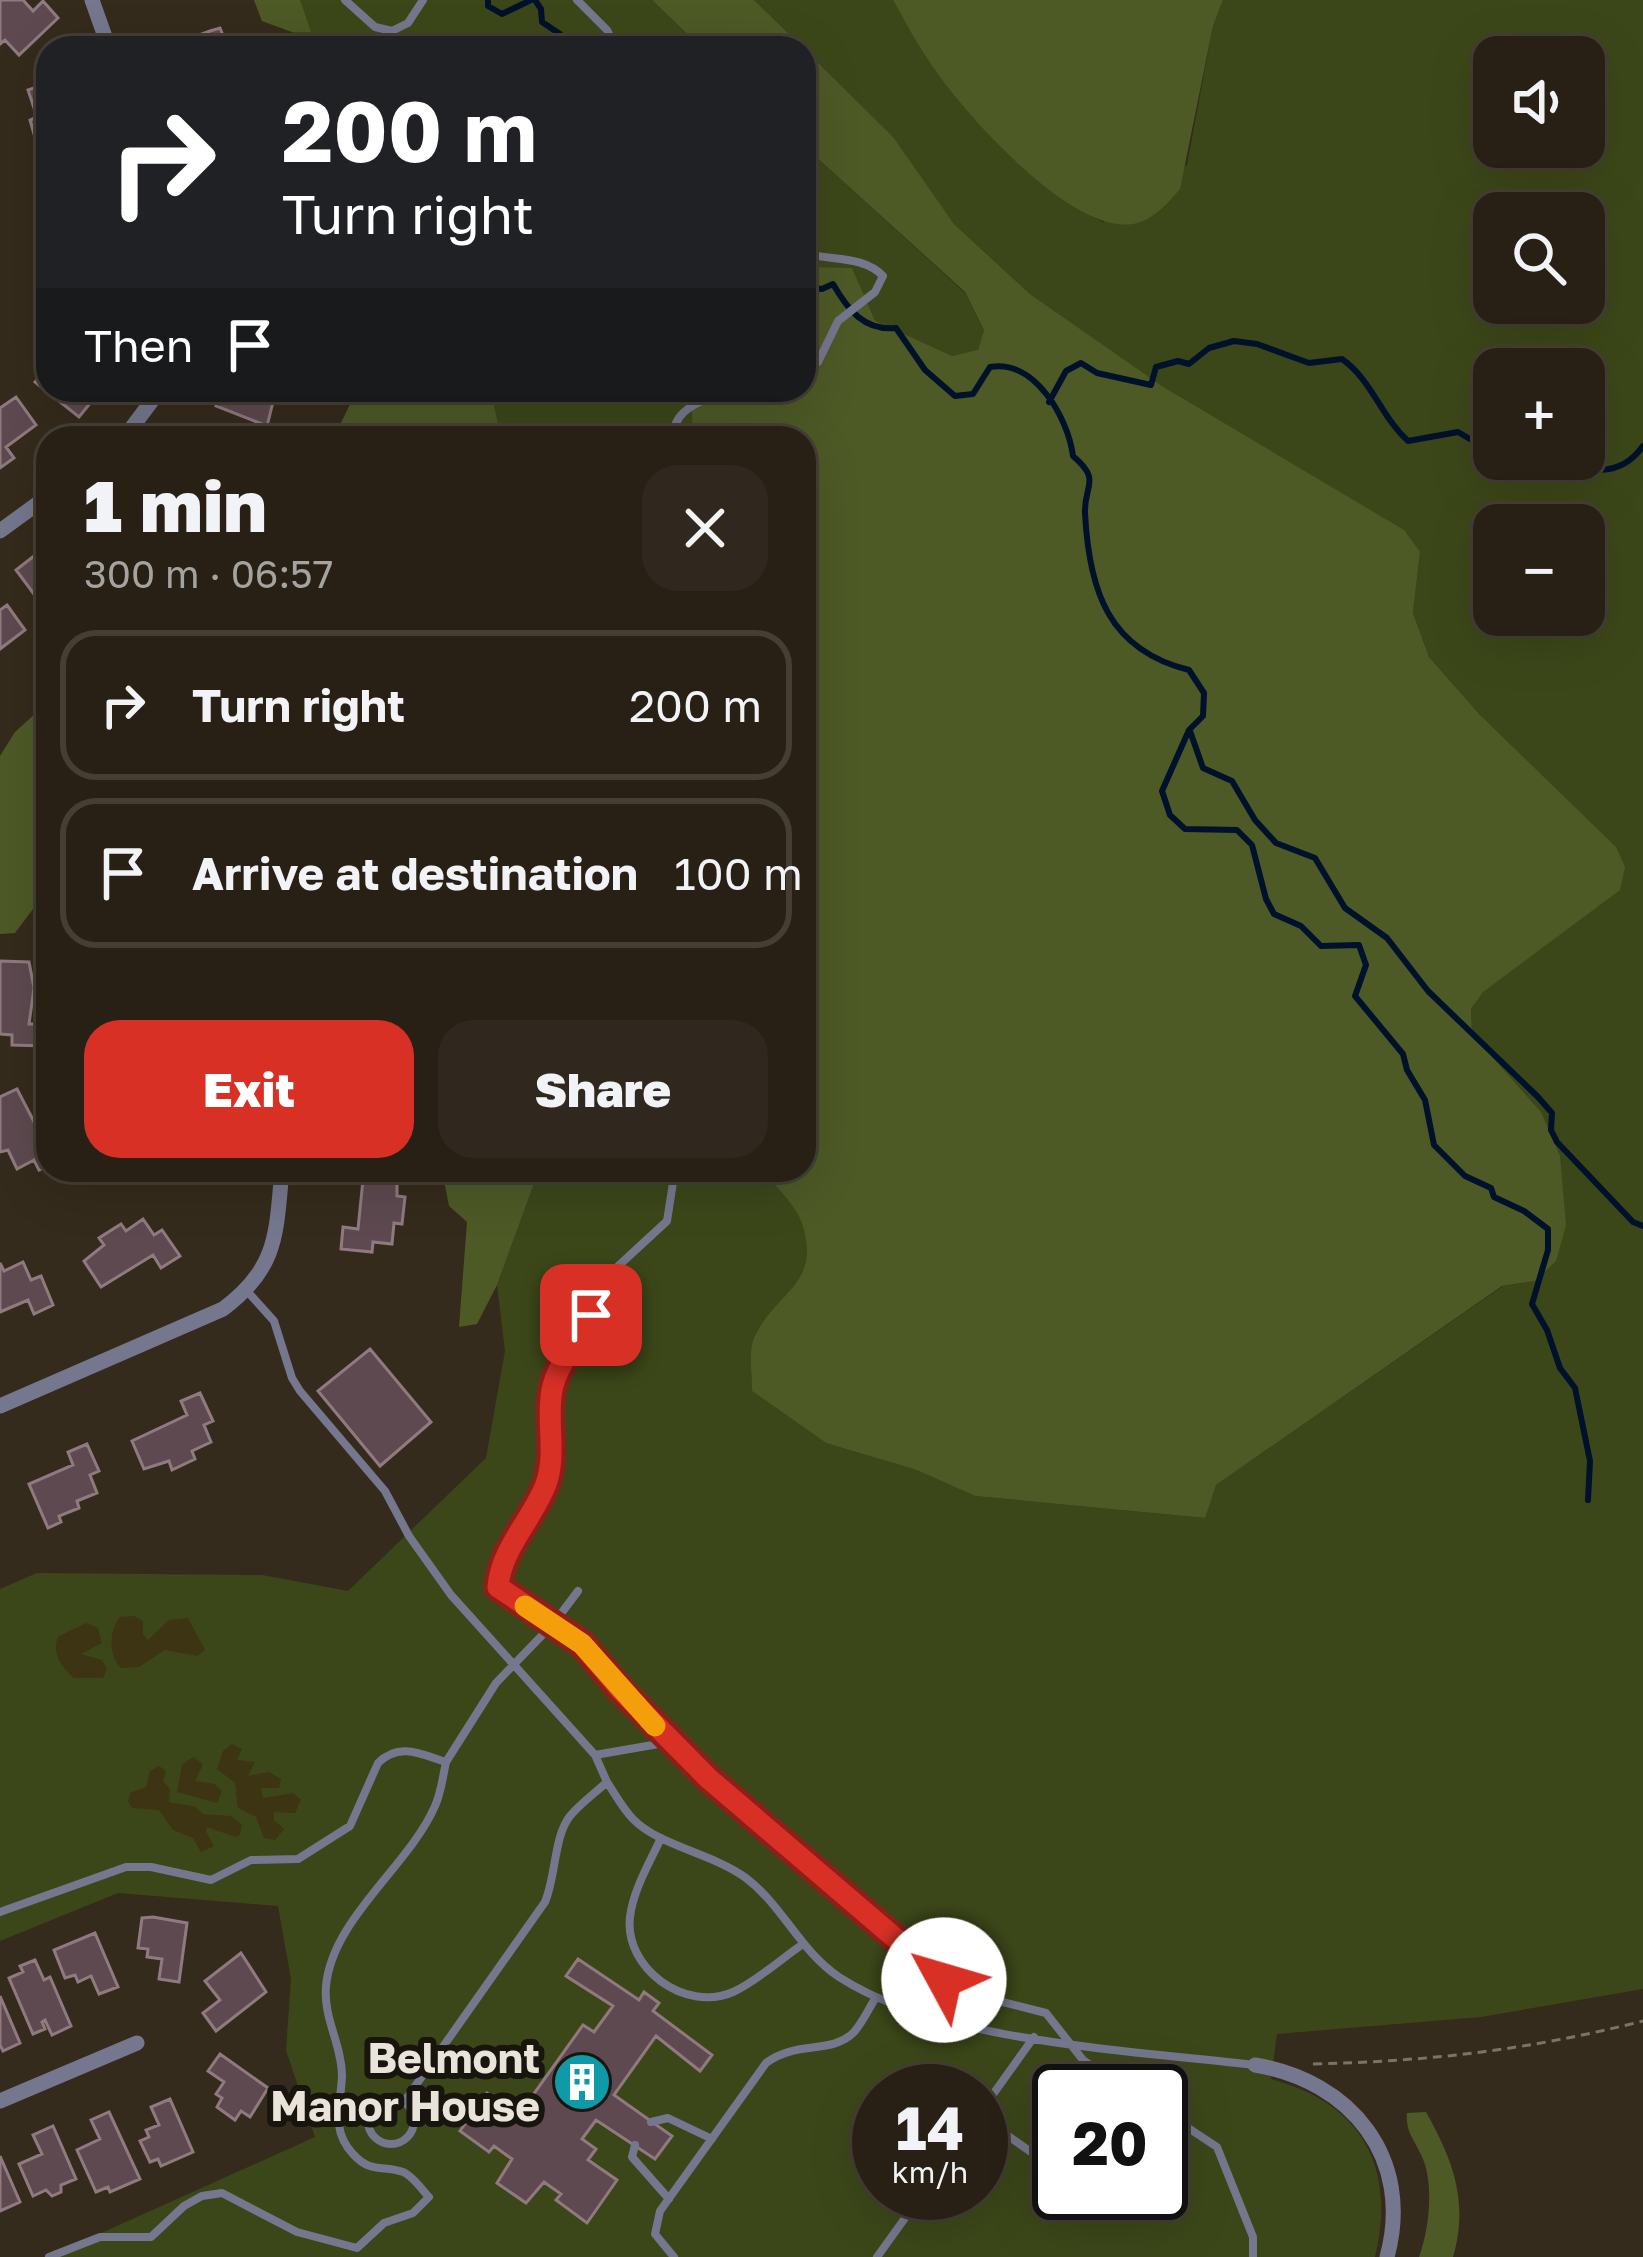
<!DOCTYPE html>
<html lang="en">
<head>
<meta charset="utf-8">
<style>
  :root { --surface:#282015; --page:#30281e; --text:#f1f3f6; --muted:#a5a3a0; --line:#443e34; --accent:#d93025 }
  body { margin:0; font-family:"Golos Text",sans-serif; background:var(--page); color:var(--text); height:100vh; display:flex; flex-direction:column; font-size:45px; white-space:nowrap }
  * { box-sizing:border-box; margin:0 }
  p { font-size:39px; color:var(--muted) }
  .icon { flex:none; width:66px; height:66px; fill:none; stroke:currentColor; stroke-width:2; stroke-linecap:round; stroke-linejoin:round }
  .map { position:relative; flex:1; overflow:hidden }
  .details { position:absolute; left:36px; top:426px; width:780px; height:756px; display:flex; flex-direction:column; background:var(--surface); border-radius:36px; box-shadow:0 12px 48px #0002,0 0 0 3px var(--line) }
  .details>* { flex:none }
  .banner { position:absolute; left:36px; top:36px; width:780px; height:366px; border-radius:36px; box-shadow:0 12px 48px #0002,0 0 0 3px var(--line); background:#202124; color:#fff; overflow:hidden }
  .buttons { position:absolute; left:1473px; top:36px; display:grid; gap:24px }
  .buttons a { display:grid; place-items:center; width:132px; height:132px; border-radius:24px; background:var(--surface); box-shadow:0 12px 48px #0002,0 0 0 3px var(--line); font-size:60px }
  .speed { position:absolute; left:852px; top:2064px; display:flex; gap:24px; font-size:60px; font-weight:700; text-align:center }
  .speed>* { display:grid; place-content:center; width:156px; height:156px; border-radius:50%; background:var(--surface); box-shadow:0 12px 48px #0002,0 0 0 3px var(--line); line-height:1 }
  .speed small { font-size:30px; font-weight:400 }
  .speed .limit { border:6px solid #111; border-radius:18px; background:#fff; color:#111 }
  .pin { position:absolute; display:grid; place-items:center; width:102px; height:102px; color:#fff; margin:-51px; border-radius:24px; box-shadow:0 6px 18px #0006 }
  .me { position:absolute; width:132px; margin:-66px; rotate:309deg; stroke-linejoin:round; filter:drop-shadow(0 0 9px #0008) }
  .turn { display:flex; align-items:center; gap:42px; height:252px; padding:0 48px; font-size:54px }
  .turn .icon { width:156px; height:156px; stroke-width:2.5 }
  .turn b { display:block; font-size:84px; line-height:102px }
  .then { display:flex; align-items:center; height:114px; padding:0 48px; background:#0003; gap:24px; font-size:45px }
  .round { display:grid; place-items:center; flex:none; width:126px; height:126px; border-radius:36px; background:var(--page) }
  .head { display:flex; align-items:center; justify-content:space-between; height:204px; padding:0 48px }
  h1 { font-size:72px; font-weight:800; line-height:90px }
  .primary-button { display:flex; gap:24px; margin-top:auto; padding:24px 48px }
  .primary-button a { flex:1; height:138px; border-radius:36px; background:var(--accent); color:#fff; font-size:48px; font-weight:800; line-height:138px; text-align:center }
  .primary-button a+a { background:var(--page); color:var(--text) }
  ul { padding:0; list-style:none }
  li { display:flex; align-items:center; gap:36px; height:150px; margin:0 24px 18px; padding:0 24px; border:6px solid var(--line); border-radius:36px }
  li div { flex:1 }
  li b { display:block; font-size:45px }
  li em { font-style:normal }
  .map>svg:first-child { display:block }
  .green { fill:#3c4719; fill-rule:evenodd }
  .forest { fill:#4d5a26 }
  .sand { fill:#3c3413 }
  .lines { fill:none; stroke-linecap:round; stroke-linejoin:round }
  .stream { stroke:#00112c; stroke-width:6 }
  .building { fill:#5d494f; stroke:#907a80; stroke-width:3 }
  .path { stroke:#7b7366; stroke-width:3; stroke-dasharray:9 6; stroke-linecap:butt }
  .lane { stroke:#75778e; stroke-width:8 }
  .street { stroke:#75778e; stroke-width:15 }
  .route-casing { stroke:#8d1f18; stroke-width:30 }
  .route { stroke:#d93025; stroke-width:21 }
  .slow { stroke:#f59e0b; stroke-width:21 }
  .labels { text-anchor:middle; stroke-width:12; stroke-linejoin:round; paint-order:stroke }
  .poi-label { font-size:42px; font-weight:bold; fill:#e9e3da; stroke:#18140e; text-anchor:end }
</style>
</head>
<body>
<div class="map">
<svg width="1643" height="2257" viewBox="0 0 1643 2257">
  <rect width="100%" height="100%" fill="#352b1c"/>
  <path class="green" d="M254,0H652L702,48H314L292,32L262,21Z
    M754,0H893C945,88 1009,176 1103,222L1187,165L1213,26L1223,0H1643V1989L1481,2017L1277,2034L1271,2079C1361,2103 1397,2166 1375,2257H48L315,2137L286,2050L291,1979L278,1906L118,1893L0,1941V1589L37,1573L262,1575L348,1591L486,1458L505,1351L497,1285L539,1170H765C775,1187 790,1200 800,1216C830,1270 779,1295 757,1334C748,1348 752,1374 752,1391L826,1443L918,1470L975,1496L1204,1518L1216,1485L1503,1286L1535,1281L1541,1112L1472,1034L1471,1009L1482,992L1481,716L1429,657L1413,613L1420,552L1165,388L1030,294L954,224L892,137ZM1494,57H1584V147H1494ZM1494,213H1584V303H1494ZM1494,369H1584V459H1494ZM1494,525H1584V615H1494ZM879,2091H981V2193H879ZM1059,2091H1161V2193H1059Z
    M804,146L965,293L984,330L978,351L952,356L803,438H501L491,390H804Z"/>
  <path class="forest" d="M254,0H300L311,32H292L262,21Z
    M652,0H754L803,48H702Z
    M893,0H1223L1213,26L1180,189C1169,202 1155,218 1137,223C1075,240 962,111 931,64C917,44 905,21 893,0Z
    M804,49L893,137L954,224L1030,294L1165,388L1404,530L1420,552L1413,613L1429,657L1481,716L1616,847L1625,867L1620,890L1483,992L1471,1009L1472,1034L1541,1112L1560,1156L1566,1225L1556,1261L1535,1281L1502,1286L1216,1485L1205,1518L975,1496L917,1470L826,1443L752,1391C752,1375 748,1350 755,1336C777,1290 822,1285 802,1223C796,1205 775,1188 765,1170H804V438H693L691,390H804V267L852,268L875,321L952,356L978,350L984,330L965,292L804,146Z
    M357,390H491L501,438H340L338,429Z
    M48,702V889L15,933L0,934V756L15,732Z
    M442,1170H539L497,1285L477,1324L459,1327L467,1222L449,1206Z
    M1426,2112C1453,2160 1469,2202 1453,2257H1419C1429,2230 1434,2186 1423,2159C1416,2142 1405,2132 1407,2113Z"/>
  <path class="sand" d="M134,1616L143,1621V1634L148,1640L169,1620L188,1618L205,1650L197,1656L165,1650L139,1667L121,1668C108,1655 109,1631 120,1617Z
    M86,1623L98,1628L102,1643L81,1654L102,1660L107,1669L103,1678H74C62,1668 50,1651 59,1636Z
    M232,1744L242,1749L237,1760L255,1762L248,1776L269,1772L281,1779L279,1788H261L263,1798L293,1793L301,1800L295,1813L274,1812V1820L284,1829L275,1840L264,1838L256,1817L238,1808L235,1783L217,1769L223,1751Z
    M193,1757L203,1764L195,1781L215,1784L222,1791L217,1803L177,1792L182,1765Z
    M159,1766L166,1771L163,1781L170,1789L169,1802L196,1807L203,1814L231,1816L242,1825L240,1835L236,1837L207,1827L206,1832L214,1846L201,1852L193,1838L173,1830L159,1810L132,1808L128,1801L130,1793L146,1787L150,1771Z"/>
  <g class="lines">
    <path class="stream" d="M488,0V6L502,14L531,0
      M535,0L541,9L542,22L560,34L568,48
      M804,287L822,289L833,284C848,310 864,331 896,328L925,370L955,396L973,394L990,367C1035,359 1068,418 1073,456C1102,481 1084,484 1085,513C1089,590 1108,650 1189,670L1204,693L1203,716L1189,730L1162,791L1170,815L1185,829L1237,830L1252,845L1266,899L1274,914L1301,926L1321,946L1359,945L1366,965L1355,996L1403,1054L1407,1070L1425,1100L1434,1145L1465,1176L1491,1188L1494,1197L1524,1211L1548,1229V1250L1532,1304L1547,1330L1560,1368L1575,1388L1590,1461L1588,1500
      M1049,402L1066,371L1081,363L1097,373L1151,385L1156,367L1178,361L1189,364L1209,348L1234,341L1257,344L1309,363L1342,359C1372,380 1381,417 1408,441L1458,432L1475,442L1494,444
      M1509,459L1525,471L1537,468L1544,459
      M1552,459C1586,470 1618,481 1643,446
      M1190,731L1203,768L1232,781L1255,820L1276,843L1315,858L1345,908L1387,938L1428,991L1538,1097L1552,1113L1551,1130L1557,1142L1633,1222L1643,1226"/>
  </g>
  <path class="building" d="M0,0H23L33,11L43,1L58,18L19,55L5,40L0,44Z
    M220,28L228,48L167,47L210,31Z
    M48,83V142L46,143L42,132L34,134L30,120L37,117L28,90Z
    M48,367V390H80L92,401L79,417L35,382Z
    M222,390H276L267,426L216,406Z
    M16,397L36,425L6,447L14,458L0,468V408Z
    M34,556L43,569L48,565V613L16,570Z
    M7,605L25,630L0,649V610Z
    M0,961L29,962L34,988L29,1024H46L45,1046L12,1045V1035L0,1034Z
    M17,1089L45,1143L48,1142V1166L39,1170L34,1160L17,1169L8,1150L0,1152V1097Z
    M364,1170L397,1171V1196L405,1197L402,1224L394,1223L392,1244L373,1242L372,1252L341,1249L343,1227L358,1229Z
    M143,1219L154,1235L162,1230L180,1256L161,1268L153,1255L101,1287L84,1261L104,1245L99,1238L121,1224L126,1231Z
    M23,1262L31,1280L41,1276L53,1305L34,1314L28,1300L0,1312V1263L4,1271Z
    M370,1349L431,1422L380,1466L318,1391Z
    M200,1393L213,1421L204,1425L211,1442L192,1451L195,1459L172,1470L169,1461L144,1469L132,1441L187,1415L181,1401Z
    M87,1444L99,1471L90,1475L97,1493L77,1501L79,1508L59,1516L61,1522L48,1528L29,1484L73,1465L68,1452Z
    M153,1917L187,1923L179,1982L159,1979L162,1959L147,1957L148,1949L138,1948L142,1918Z
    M95,1933L118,1987L99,1994L91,1976L78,1982L75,1975L65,1978L54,1950Z
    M241,1953L266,1992L216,2031L203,2013L220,2000L205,1981Z
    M578,1959L639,2000L644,1992L659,2003L653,2011L712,2055L700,2071L656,2036L614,2095L672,2136L655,2159L596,2120L582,2139L596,2149L588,2160L617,2180L587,2223L556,2200L561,2194L544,2182L526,2203L497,2183L512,2159L494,2146L489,2152L460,2131L487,2093L515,2114L525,2100L528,2102L583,2025L594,2032L613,2006L566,1976Z
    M35,1960L44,1980L50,1977L71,2026L52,2035L45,2020L42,2022L45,2029L33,2034L9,1978L23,1972L20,1966Z
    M0,1996L20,2043L3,2051L0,2045Z
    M220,2054L268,2088L250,2117L241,2111L235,2120L217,2107L222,2098L216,2094L224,2082L208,2071Z
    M170,2099L193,2152L161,2166L158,2159L150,2162L140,2141L149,2137L146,2130L159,2125L151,2107Z
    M109,2112L140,2179L110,2192L108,2187L96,2192L77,2150L100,2139L91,2120Z
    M53,2126L76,2179L61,2185V2192L52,2196L46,2190L33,2196L19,2164L42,2154L33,2135Z
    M0,2156L20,2202L0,2211Z"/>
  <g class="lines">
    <path class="path" d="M1313,2064C1432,2061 1528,2050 1643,2021"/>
    <path class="lane" d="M345,0L375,27L392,31L408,23L423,0
      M577,0L607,30L616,48
      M804,253C831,261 863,255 883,276L875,292L838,321L818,362L804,368
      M674,438C671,409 702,402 724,390
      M247,1291L274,1321L292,1378L300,1391L385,1491L409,1536L451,1595L595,1755L607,1782
      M578,1591L554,1623L582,1644L620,1689L708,1777L944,1980L983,1997L1046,2013L1083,2060L1130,2091
      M595,1755L670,1742
      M661,1838C650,1862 633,1890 630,1917C624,1968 685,2013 733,1992C757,1981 781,1959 803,1944
      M0,1912L126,1867H151L211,1880L251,1860L298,1859L350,1826L378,1763C399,1742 421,1754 446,1762L496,1683L554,1623L498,1587L499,1577L549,1473L550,1398L556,1373L576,1345L615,1269L667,1221L675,1170
      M368 2121a23 23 0 1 1 46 0a23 23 0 1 1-46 0Z
      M404,2102L545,1902C556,1876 554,1836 570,1816C580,1804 595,1793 607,1782C615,1794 623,1809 633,1819C659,1846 712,1853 746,1878C783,1906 800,1951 839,1977C938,2042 1136,2051 1255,2065
      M1161,2110L1217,2147L1253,2237V2257
      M981,2111L1034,2037
      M981,2117L1031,2152
      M651,2122L668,2118L712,2139
      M635,2145L632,2157L669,2199
      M49,2257L100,2237H151L184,2206L202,2196L222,2193L297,2232L357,2248L384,2223L413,2213L429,2197C423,2191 412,2175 403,2172C383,2165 371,2174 353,2154C330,2130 341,2104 342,2076C342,2045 323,2018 326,1986C332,1919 409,1866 435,1806C441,1793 443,1776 446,1762
      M674,2257L655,2234L660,2211L766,2063C796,2040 832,2055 854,2032C862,2023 868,2010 875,1999
      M877,2257L923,2193"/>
    <path class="street" d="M92,0L109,48
      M124,438L160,390
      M0,531L48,496
      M0,1406L223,1309C278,1268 276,1234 282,1170
      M1255,2065C1351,2081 1414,2158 1387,2257
      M0,2101L137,2043"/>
  </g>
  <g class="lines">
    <defs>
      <path id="route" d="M591,1315C579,1339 557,1364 552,1390C546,1421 557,1453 546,1484C533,1519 501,1548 498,1587L582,1644L620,1689L708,1778L944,1980"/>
    </defs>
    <use href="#route" class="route-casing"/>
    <use href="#route" class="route"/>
    <path class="slow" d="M525,1606L582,1644L655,1726"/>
  </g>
  <defs>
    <symbol id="building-disc" viewBox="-11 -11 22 22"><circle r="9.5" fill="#0f9aa8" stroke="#18140e"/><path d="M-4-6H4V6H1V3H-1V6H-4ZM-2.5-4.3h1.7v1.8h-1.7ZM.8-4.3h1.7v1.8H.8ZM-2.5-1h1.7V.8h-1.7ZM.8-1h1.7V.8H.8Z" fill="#fff"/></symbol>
  </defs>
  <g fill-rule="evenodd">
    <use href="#building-disc" x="549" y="2049" width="66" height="66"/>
  </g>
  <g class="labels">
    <g class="poi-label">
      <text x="540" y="2073">Belmont<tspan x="540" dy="48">Manor House</tspan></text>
    </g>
  </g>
</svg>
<div class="buttons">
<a><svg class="icon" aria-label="sound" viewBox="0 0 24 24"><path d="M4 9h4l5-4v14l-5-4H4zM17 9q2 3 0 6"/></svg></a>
<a><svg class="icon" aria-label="search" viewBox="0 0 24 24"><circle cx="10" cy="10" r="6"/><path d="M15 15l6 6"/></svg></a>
<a>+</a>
<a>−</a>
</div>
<div class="speed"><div>14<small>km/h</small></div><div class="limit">20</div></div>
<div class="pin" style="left:591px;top:1315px;background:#d93025"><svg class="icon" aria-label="arrive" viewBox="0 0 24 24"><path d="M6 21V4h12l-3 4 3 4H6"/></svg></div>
<svg class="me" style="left:944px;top:1980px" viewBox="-20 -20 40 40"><circle r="19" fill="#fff"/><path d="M0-13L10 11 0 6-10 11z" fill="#d93025"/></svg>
<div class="banner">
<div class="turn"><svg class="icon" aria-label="right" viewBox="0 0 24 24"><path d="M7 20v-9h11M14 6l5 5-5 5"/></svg><div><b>200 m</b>Turn right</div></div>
<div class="then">Then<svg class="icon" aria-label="arrive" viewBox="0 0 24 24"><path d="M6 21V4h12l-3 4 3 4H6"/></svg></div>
</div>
<section class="details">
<div class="head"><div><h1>1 min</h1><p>300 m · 06:57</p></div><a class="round"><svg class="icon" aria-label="close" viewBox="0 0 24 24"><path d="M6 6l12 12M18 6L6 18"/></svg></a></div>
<ul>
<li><svg class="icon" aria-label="right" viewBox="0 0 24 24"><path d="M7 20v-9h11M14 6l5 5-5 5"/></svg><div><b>Turn right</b></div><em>200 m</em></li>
<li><svg class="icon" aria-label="arrive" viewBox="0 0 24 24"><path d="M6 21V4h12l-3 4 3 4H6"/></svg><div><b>Arrive at destination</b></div><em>100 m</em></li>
</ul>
<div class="primary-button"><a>Exit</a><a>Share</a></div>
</section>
</div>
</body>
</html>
